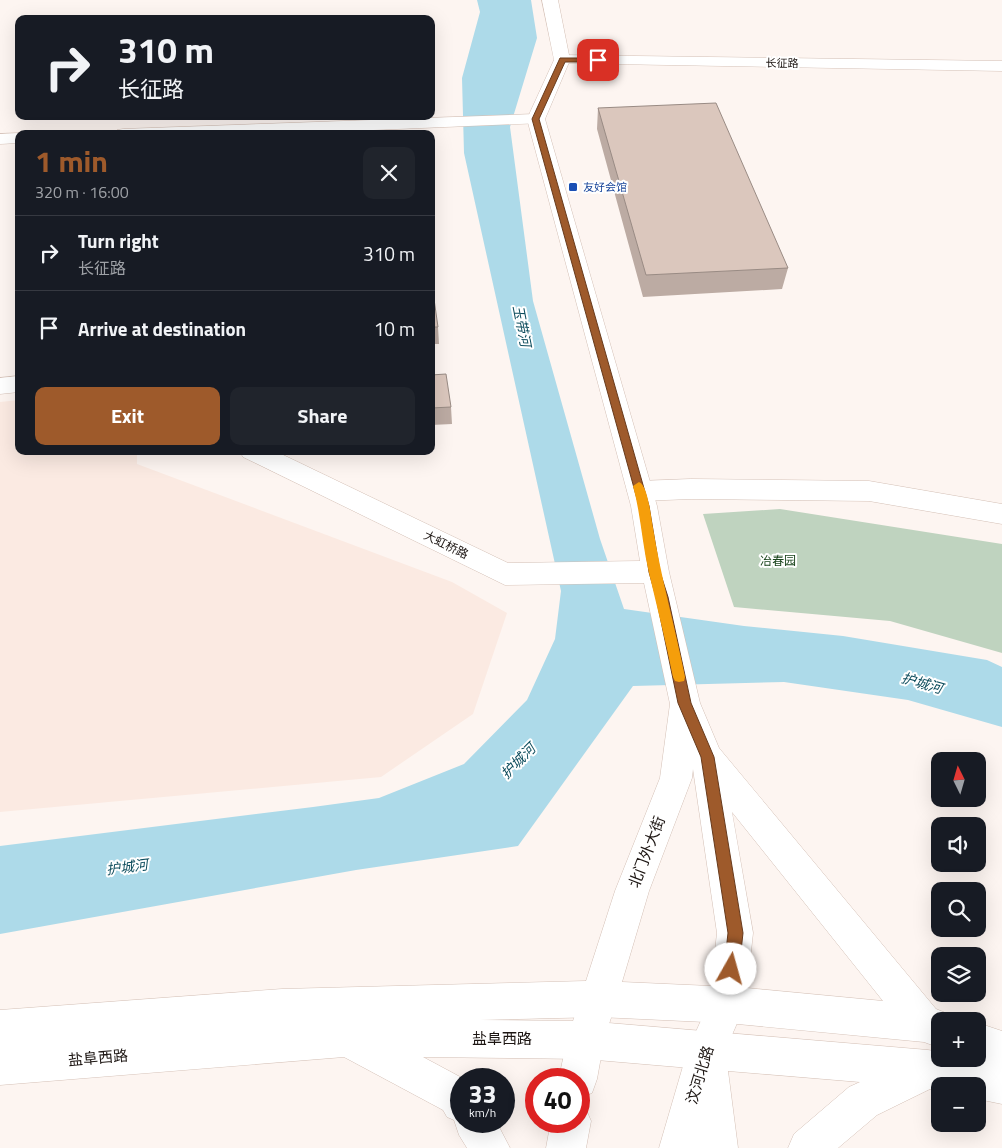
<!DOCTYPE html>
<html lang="en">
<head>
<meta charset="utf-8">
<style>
  :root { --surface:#171b24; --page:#20242c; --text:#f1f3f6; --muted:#9ea1a6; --line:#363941; --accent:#9e5a2b }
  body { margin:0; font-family:"Titillium Web","Noto Sans SC",sans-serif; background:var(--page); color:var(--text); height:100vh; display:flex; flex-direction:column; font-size:19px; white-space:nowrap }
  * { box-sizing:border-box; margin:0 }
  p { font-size:16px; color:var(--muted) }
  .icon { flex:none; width:28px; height:28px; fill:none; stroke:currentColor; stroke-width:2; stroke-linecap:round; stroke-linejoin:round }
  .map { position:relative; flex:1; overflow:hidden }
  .sheet { position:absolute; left:15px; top:130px; width:420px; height:325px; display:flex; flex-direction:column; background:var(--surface); border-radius:10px; box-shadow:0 5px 20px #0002 }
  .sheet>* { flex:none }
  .hud { position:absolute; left:15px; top:15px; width:420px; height:105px; border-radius:10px; box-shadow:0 5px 20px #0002; background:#171b24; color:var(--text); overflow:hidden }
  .needle { width:32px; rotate:355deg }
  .controls { position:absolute; left:931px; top:752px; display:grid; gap:10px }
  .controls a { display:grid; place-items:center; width:55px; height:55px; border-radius:10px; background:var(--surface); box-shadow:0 5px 20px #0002; font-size:25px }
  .speed { position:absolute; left:450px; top:1068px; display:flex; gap:10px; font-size:25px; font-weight:700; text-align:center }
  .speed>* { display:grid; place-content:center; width:65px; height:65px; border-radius:50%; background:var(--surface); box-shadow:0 5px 20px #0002; line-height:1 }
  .speed small { font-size:12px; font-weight:400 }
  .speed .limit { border:8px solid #d22; background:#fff; color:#111 }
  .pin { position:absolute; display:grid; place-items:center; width:42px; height:42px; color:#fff; margin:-21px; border-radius:10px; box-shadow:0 2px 8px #0006 }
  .me { position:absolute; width:55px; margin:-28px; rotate:7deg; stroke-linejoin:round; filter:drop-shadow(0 0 4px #0008) }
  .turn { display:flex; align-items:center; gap:18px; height:105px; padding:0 20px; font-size:22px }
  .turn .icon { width:65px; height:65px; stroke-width:2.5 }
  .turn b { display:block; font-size:35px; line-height:42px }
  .round { display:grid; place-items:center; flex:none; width:52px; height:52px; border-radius:10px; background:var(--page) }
  .summary { display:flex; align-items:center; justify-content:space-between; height:85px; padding:0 20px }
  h1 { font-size:30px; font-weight:700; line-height:38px; color:var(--accent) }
  .button { display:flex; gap:10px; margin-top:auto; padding:10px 20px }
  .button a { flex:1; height:58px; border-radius:10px; background:var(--accent); color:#fff; font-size:20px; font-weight:700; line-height:58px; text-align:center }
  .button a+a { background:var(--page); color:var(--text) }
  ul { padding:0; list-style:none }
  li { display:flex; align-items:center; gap:15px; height:75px; padding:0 20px; border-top:1px solid var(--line) }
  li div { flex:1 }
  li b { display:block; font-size:19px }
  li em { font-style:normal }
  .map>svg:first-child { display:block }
  .built { fill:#fbeae2 }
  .green { fill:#bfd3bf }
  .water { fill:#addae9 }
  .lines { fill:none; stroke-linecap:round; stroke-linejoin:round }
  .street-casing { stroke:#d4c0b6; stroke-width:1 }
  .secondary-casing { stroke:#d4c0b6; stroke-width:1 }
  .primary-casing { stroke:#d4c0b6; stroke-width:1 }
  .street { fill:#fff; fill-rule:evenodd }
  .secondary { fill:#fff; fill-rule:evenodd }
  .primary { fill:#fff; fill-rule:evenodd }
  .wall { fill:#bcaba3 }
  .building { fill:#dbc7bd; stroke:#998b84 }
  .route { fill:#9e5a2b; stroke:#673a1c }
  .slow { fill:#f59e0b }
  .transit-dot { fill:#1a4fb4; stroke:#fff; stroke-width:2 }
  .labels { text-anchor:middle; stroke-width:4; stroke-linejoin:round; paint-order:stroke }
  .far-street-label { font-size:11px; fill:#1d1613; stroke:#fff }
  .far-transit-label { font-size:11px; fill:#164399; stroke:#fff; text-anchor:start }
  .street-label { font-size:12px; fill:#1d1613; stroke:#fff }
  .park-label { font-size:12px; fill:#1a441c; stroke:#fff }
  .water-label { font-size:14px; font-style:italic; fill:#0f4e5e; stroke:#fff }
  .near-street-label { font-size:15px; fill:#1d1613; stroke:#fff }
</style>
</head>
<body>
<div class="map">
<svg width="1002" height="1148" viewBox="0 0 1002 1148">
  <rect width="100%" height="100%" fill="#fdf5f1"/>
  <path class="built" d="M19,400V451H137V464L452,582L507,613L473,714L381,777L0,812V402Z"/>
  <path class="green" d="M780,509L1002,544V653L890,621L734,607L703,514Z"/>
  <path class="water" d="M477,0H531L537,38L510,127L533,301L600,539L624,609L744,626L843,636L987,660L1002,667V727L908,700L784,682L633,686L518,846L356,870L0,934V846L313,807L379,798L464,764L527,700L555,639L561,591L464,153L462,78L480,12Z"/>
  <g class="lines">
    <defs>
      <path id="street" d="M562,55L1002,61V71L556,63L554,60L556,57Z
        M536,114L542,115L545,119L542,123L278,134H114L117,130L123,129Z
        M19,133L24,134H19V143L0,144V134Z
        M691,479L869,481L1002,504V524L869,501L691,499L640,501L631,498L627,491L631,484L640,481Z"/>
      <path id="secondary" d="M542,0H558L570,60L545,119L657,506L669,572L700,703L719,748L936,1009L953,1016L955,1021H940V1048L924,1042L727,1023L599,1017L480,1020L585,1021L928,1050L940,1052V1059L977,1060L973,1059H978V1023L1002,1031V1104L978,1099V1086H940V1091L930,1089L877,1115L838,1148H788L794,1134L849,1087L860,1082L728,1071L738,1148H698L690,1068L585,1059L423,1057L464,1079H461V1121H496L510,1148H467L459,1135L454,1120L447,1117L443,1110L344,1057L0,1085V1010L282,989L586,981L615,891L660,778L670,704L644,583L505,585L243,457L240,451H275L508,563L640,561L631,506L527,119L554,60ZM693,769L717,933L711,986L622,982L649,891L692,778ZM732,812L883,1001L747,988L753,933Z
        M19,376V392L0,394V378Z"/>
      <path id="primary" d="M599,981L612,986L617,999L604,1040L597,1079L592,1093L579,1098V1079H559C565,1046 573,1016 586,986Z
        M727,987L740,992L745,1005L725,1051L699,1148H659L688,1049L714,992Z
        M579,1105L585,1107L591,1121L586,1148H546L551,1121H579Z"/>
    </defs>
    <use href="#street" class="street-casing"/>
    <use href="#secondary" class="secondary-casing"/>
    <use href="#primary" class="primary-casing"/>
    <use href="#street" class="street"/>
    <use href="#secondary" class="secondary"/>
    <use href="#primary" class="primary"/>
  </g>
  <path class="wall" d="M598,108L788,268L782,289L643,297L597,129Z
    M431,299L438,327L439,344H431Z
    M431,375L451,407L452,424L431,425Z"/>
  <path class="building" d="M716,103L788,268L646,275L598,108Z
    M431,299H434L438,327H431Z
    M446,374L451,407L431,408V375Z"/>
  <path class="route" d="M560,58H598L602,60L598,62H565L539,119L649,506L660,572L668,597L691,703L714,757L743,933L739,969L736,974L731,976L726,974L724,969L728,933L701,757L678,703L656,597L649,572L639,506L532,119Z"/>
  <path class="slow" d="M639,482C648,485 651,518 653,528C661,578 675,627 685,677L684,681L679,682L675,681L673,677C666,642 657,607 649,573C642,544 641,515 633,486Z"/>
  <rect class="transit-dot" x="568" y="182" width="10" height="10" rx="2.5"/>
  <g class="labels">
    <g class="far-street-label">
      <text transform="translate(782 63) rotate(1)" y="4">长征路</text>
    </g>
    <g class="far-transit-label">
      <text x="583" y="191">友好会馆</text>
    </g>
    <g class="street-label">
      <text transform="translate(446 545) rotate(26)" y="4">大虹桥路</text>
    </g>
    <g class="park-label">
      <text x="778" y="565">冶春园</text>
    </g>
    <g class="water-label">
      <text transform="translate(522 326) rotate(79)" y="5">玉带河</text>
      <text transform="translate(922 683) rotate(16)" y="5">护城河</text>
      <text transform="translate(518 761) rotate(-45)" y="5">护城河</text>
      <text transform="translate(127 867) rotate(-7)" y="5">护城河</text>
    </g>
    <g class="near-street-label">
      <text transform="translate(647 852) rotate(-69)" y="5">北门外大街</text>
      <text x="502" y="1044">盐阜西路</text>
      <text transform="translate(98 1058) rotate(-5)" y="5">盐阜西路</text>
      <text transform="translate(700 1075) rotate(-73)" y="5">汶河北路</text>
    </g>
  </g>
</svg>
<div class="controls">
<a><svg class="needle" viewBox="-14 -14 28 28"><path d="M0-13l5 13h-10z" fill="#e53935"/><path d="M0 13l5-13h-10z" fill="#9ea1a6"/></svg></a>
<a><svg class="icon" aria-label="sound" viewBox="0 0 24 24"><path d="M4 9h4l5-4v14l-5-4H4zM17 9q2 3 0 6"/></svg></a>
<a><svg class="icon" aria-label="search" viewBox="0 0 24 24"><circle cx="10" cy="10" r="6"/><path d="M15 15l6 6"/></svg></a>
<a><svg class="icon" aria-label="layers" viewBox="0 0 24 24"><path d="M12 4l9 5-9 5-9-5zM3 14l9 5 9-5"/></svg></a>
<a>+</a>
<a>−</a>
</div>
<div class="speed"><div>33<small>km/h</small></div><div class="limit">40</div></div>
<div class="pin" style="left:598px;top:60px;background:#d93025"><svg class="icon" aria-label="arrive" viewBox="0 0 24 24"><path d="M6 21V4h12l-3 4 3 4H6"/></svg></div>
<svg class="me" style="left:731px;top:969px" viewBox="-20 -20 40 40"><circle r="19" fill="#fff"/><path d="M0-13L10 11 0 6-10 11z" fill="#9e5a2b"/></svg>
<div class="hud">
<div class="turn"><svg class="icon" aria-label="right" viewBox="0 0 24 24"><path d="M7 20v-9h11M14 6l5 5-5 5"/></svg><div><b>310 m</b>长征路</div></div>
</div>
<section class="sheet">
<div class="summary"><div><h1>1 min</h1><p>320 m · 16:00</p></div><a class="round"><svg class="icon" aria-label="close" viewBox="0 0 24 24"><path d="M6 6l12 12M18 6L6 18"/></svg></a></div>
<ul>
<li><svg class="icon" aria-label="right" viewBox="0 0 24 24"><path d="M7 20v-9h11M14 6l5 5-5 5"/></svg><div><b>Turn right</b><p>长征路</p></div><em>310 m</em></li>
<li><svg class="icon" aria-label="arrive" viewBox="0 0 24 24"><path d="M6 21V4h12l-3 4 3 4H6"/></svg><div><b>Arrive at destination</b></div><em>10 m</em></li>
</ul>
<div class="button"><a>Exit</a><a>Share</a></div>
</section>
</div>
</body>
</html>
